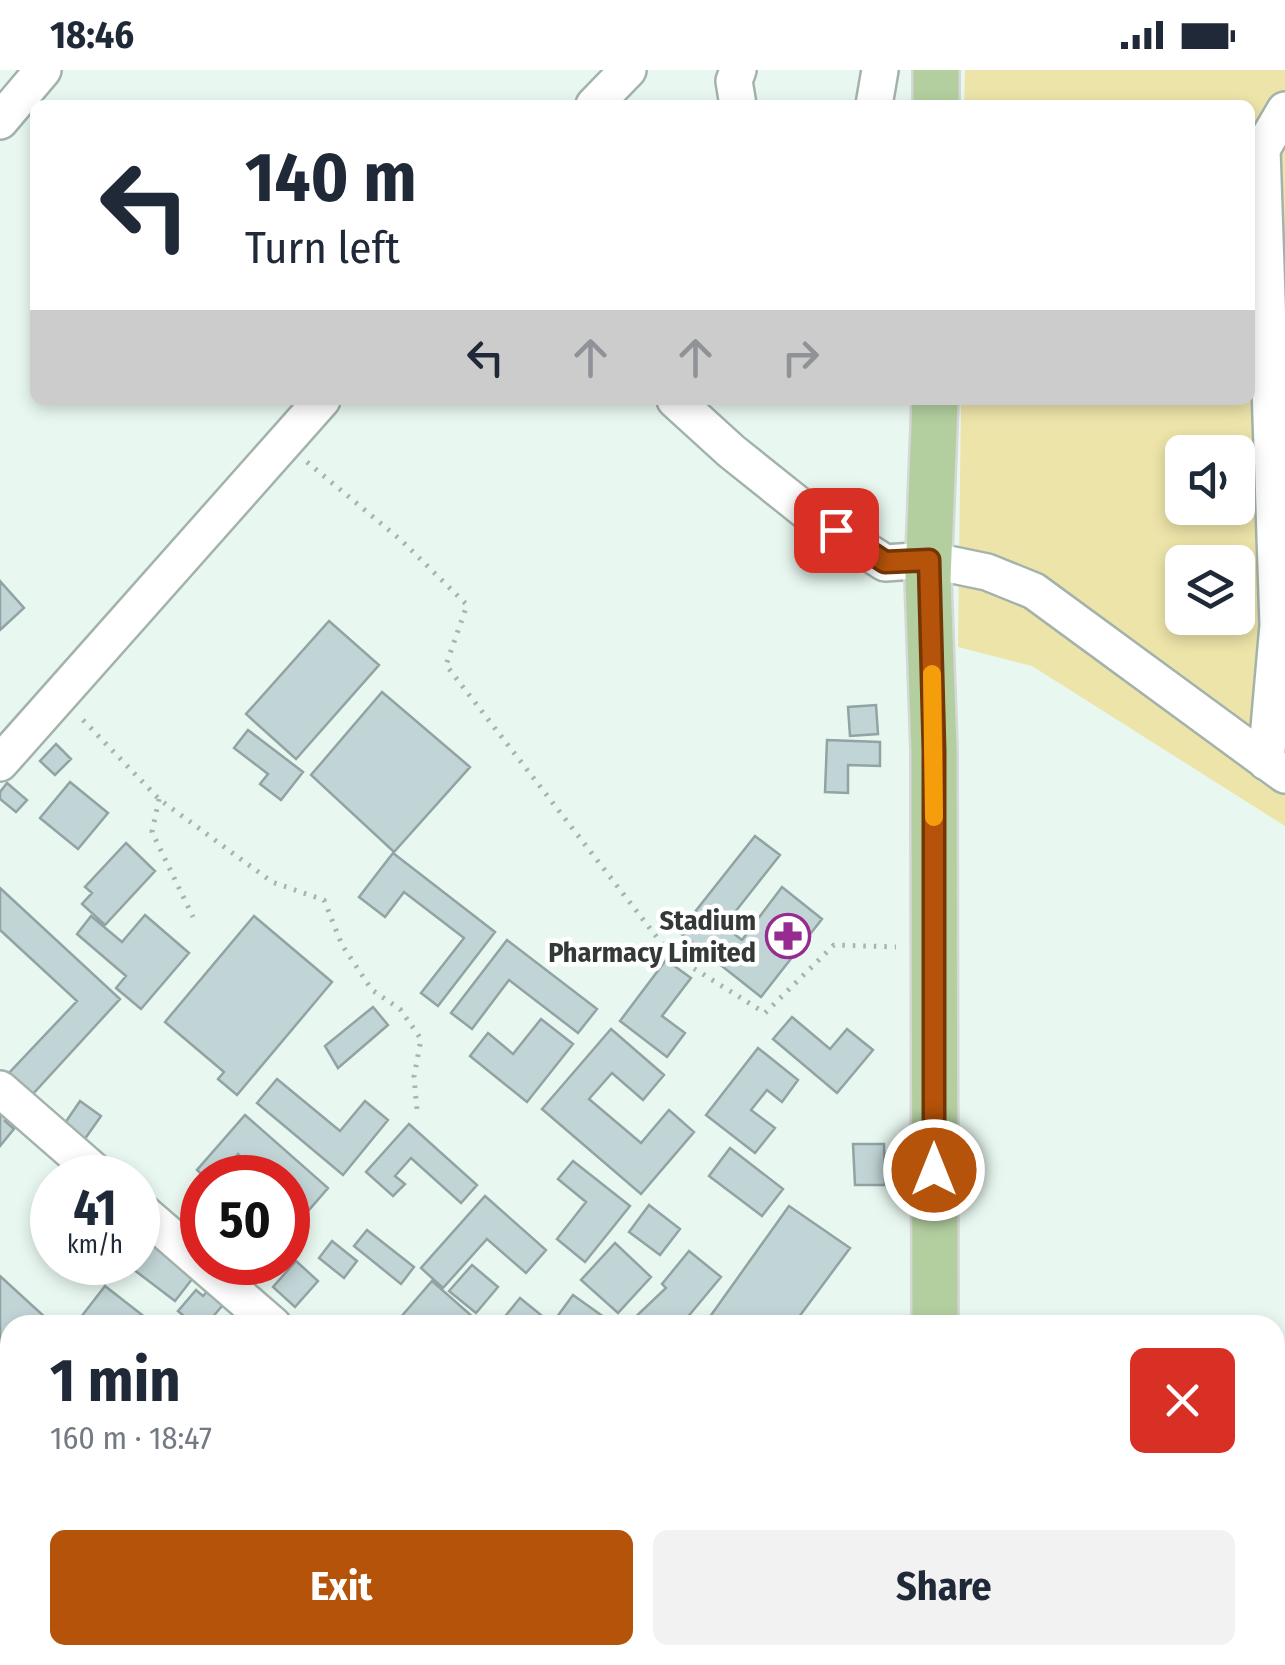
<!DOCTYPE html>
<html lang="en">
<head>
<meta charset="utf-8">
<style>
  :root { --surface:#fff; --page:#f2f2f3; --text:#1f2937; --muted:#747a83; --accent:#b45309 }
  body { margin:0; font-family:"Fira Sans Condensed",sans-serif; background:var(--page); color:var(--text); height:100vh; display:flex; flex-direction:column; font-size:38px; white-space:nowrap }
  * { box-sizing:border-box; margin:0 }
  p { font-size:32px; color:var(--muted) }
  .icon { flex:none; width:55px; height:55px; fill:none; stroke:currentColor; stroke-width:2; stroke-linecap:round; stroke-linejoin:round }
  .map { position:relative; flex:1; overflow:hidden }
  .sheet { position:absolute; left:0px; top:1245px; width:1285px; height:350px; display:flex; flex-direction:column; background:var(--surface); border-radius:30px 30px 0 0; box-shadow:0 5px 15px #0003 }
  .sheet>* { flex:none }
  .banner { position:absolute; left:30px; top:30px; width:1225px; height:305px; border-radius:15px; box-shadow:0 5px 15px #0003; background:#fff; color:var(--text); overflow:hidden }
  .buttons { position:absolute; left:1165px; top:365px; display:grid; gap:20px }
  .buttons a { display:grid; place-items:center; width:90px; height:90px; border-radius:15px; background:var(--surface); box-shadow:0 5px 15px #0003; font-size:50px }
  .speed { position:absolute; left:30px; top:1085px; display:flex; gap:20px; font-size:50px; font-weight:700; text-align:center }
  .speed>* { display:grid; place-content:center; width:130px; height:130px; border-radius:50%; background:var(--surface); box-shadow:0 5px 15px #0003; line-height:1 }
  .speed small { font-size:25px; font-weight:400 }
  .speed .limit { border:15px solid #d22; background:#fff; color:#111 }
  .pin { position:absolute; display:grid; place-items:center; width:85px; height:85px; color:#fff; margin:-42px; border-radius:20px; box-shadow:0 5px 15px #0006 }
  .me { position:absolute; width:110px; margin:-55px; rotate:0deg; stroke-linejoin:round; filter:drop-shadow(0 0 8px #0008) }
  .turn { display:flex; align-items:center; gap:35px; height:210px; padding:0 50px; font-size:45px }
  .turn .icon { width:130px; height:130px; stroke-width:2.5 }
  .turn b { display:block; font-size:70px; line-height:85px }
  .lanes { display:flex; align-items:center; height:95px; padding:0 50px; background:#0003; justify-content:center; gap:50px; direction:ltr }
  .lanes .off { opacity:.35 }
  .round { display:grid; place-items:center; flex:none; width:105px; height:105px; border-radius:15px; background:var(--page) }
  .head { display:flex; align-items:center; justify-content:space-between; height:170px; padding:0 50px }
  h1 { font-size:60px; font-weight:700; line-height:75px }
  .primary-button { display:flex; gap:20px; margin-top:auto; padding:20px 50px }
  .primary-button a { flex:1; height:115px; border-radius:15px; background:var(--accent); color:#fff; font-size:40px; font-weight:700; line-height:115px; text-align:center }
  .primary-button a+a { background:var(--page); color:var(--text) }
  .status { display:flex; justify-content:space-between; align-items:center; height:70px; padding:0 50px; background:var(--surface); direction:ltr }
  .status svg { height:28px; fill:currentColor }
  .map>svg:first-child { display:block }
  .green { fill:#ede4a9; fill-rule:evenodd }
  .building { fill:#c2d5d6; stroke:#91a3a3; stroke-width:2.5 }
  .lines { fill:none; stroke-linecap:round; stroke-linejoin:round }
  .minor-casing { stroke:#a3b3ab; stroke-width:40 }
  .major-casing { stroke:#d6d7d7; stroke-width:50 }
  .path { stroke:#a8b4ae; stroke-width:5; stroke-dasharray:2.5 8; stroke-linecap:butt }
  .minor { stroke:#fff; stroke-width:35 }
  .major { stroke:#b3cfa0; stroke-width:45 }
  .route-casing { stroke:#753606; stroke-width:25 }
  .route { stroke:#b45309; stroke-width:18 }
  .slow { stroke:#f59e0b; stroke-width:18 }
  .labels { text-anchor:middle; stroke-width:9; stroke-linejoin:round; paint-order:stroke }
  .poi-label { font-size:28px; font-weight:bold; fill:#333936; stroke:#fff; text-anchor:end }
</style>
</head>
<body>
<div class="status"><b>18:46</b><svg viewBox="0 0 49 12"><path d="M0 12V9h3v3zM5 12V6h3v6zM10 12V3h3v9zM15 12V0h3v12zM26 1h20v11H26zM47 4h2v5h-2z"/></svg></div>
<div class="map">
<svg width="1285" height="1595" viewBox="0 0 1285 1595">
  <rect width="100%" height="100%" fill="#e8f8f0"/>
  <path class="green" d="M965,0H1285V756L1032,596L958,577L961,330H1250V35H964ZM1182,382H1238V438H1182ZM1182,492H1238V548H1182Z
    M1285,1358V1595H966L968,1585H1275V1360Z"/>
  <path class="building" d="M0,511L24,538L0,560Z
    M329,551L379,595L296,689L246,644Z
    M382,622L470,697L394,782L311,705Z
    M876,635L878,664L850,666L848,637Z
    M248,660L303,702L281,730L260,714L268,704L234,678Z
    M827,670L880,672V696L848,695V723L825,722Z
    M56,674L71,689L55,705L40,691Z
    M70,712L108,743L78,779L40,748Z
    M7,713L27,730L16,742L0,729V722Z
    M755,766L780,785L724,856L742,870L782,817L822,849L761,927L679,862Z
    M126,773L155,801L105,855L82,834L92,823L85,817Z
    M393,783L495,862L438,936L421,923L464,868L404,822L385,847L359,827Z
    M0,818L120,929L32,1025L9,1003L77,931L0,860Z
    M145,845L189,883L141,939L116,918L126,906L77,864L91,846L122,872Z
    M254,846L332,912L237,1025L218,1009L224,1002L165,952Z
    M507,870L597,939L578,963L509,910L472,959L451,943Z
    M666,890L691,908L662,946L685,963L667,987L620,951Z
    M373,937L388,955L338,998L325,976Z
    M792,947L830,979L847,959L873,980L837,1023L773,969Z
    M541,949L573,974L527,1032L470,986L488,963L513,984Z
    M611,959L664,1005L643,1030L612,1003L589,1029L641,1073L669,1040L694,1062L641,1124L542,1039Z
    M758,978L798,1010L782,1032L767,1020L751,1040L775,1058L755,1083L706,1045Z
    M277,1009L340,1061L365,1031L388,1050L343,1105L257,1033Z
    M80,1031L101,1046L82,1073L61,1059Z
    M0,1039L9,1046L5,1051L14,1059L0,1076Z
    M245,1045L328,1118L289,1163L288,1108H265L238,1084L217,1108H206L197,1100Z
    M409,1054L477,1115L461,1133L411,1088L395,1106L405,1114L393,1126L366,1102Z
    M853,1074H884L885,1115H855Z
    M730,1078L783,1119L762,1146L709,1106Z
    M573,1091L630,1136L585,1192L557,1169L586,1132L558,1109Z
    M485,1126L546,1180L526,1203L487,1169L443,1218L421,1198Z
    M649,1135L680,1159L660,1185L629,1162Z
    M789,1136L850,1178L793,1255H704Z
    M367,1160L414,1197L401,1214L354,1176Z
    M145,1166L196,1204L175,1231L125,1193L138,1192V1176Z
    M332,1171L357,1191L344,1208L319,1188Z
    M615,1173L651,1207L618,1243L581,1210Z
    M689,1181L721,1207L681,1255H627L666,1218L662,1214Z
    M296,1191L318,1211L295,1237L273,1217Z
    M472,1195L498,1217L476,1243L449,1221Z
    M0,1206L47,1249L41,1255H10V1290L0,1301Z
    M432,1211L482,1255H394Z
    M105,1216L155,1255H91L81,1247Z
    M211,1217L227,1230L206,1255H177L184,1246L178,1241L196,1220L203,1226Z
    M573,1225L615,1255H551Z
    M520,1228L546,1249L540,1255H498Z
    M0,1410L10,1418V1492L0,1484V1457L5,1452L0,1448Z
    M133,1585H223L236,1595H186L175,1587L169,1595H125Z
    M365,1585H407L416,1595H374Z
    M585,1585H614L612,1595H582Z"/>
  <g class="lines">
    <defs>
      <path id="minor" d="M738,0L734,11L738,35
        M594,35L628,0
        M874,35L880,0
        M0,51L43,0
        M675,330L731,381L811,445L885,493L929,490L987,502L1034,521L1285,705
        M1266,692L1278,555L1262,79L1285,40
        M0,693L322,330
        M0,1019L102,1108
        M138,1138L273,1255
        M1275,1320L1285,1318
        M0,1383L10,1391
        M239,1585L242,1588"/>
      <path id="major" d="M936,35V0
        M935,330L928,509L934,681L935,1255
        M930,1595V1585"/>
    </defs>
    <use href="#minor" class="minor-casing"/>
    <use href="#major" class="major-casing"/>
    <path class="path" d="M307,392L402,471L467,535L446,595L669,883L765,943L834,875L896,877
      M83,650L159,729L272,812L324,830L342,875L372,920L400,939L421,969L414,1007L417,1040
      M159,729L152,762L193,847"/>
    <use href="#minor" class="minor"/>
    <use href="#major" class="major"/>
  </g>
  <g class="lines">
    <defs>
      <path id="route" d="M836,460L885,492L929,490L934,681V1100"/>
    </defs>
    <use href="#route" class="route-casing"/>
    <use href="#route" class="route"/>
    <path class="slow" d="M932,604L934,747"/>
  </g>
  <defs>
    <symbol id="pharmacy-ring" viewBox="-11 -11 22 22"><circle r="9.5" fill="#fff" stroke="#962c90" stroke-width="1.5"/><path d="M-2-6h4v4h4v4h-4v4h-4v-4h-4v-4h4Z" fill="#962c90"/></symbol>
  </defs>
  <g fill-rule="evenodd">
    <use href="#pharmacy-ring" x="763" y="841" width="50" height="50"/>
  </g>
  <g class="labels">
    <g class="poi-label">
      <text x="756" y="860">Stadium<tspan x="756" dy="32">Pharmacy Limited</tspan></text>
    </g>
  </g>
</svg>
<div class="buttons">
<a><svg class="icon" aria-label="sound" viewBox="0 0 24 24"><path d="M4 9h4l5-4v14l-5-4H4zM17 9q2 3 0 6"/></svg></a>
<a><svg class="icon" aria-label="layers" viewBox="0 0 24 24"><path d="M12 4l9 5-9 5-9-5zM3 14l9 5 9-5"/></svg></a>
</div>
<div class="speed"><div>41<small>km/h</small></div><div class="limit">50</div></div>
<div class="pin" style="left:836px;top:460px;background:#d93025"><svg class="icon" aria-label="arrive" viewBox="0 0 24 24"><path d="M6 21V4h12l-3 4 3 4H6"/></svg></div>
<svg class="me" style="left:934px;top:1100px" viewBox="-20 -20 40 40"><circle r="17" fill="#b45309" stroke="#fff" stroke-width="3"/><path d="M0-11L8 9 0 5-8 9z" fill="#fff"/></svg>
<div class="banner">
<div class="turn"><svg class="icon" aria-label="left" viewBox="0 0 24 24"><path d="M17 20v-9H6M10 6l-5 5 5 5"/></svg><div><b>140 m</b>Turn left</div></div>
<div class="lanes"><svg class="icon" aria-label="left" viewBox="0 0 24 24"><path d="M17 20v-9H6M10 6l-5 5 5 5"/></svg><svg class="icon off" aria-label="ahead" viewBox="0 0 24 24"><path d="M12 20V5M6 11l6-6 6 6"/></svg><svg class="icon off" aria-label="ahead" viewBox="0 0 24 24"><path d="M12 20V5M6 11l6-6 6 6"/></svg><svg class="icon off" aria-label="right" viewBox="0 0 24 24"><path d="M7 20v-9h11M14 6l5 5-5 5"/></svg></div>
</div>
<section class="sheet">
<div class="head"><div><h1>1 min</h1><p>160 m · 18:47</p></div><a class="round" style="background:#d93025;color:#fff"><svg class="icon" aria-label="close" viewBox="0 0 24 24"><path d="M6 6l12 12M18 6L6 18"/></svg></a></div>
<div class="primary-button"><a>Exit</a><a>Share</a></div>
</section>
</div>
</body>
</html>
